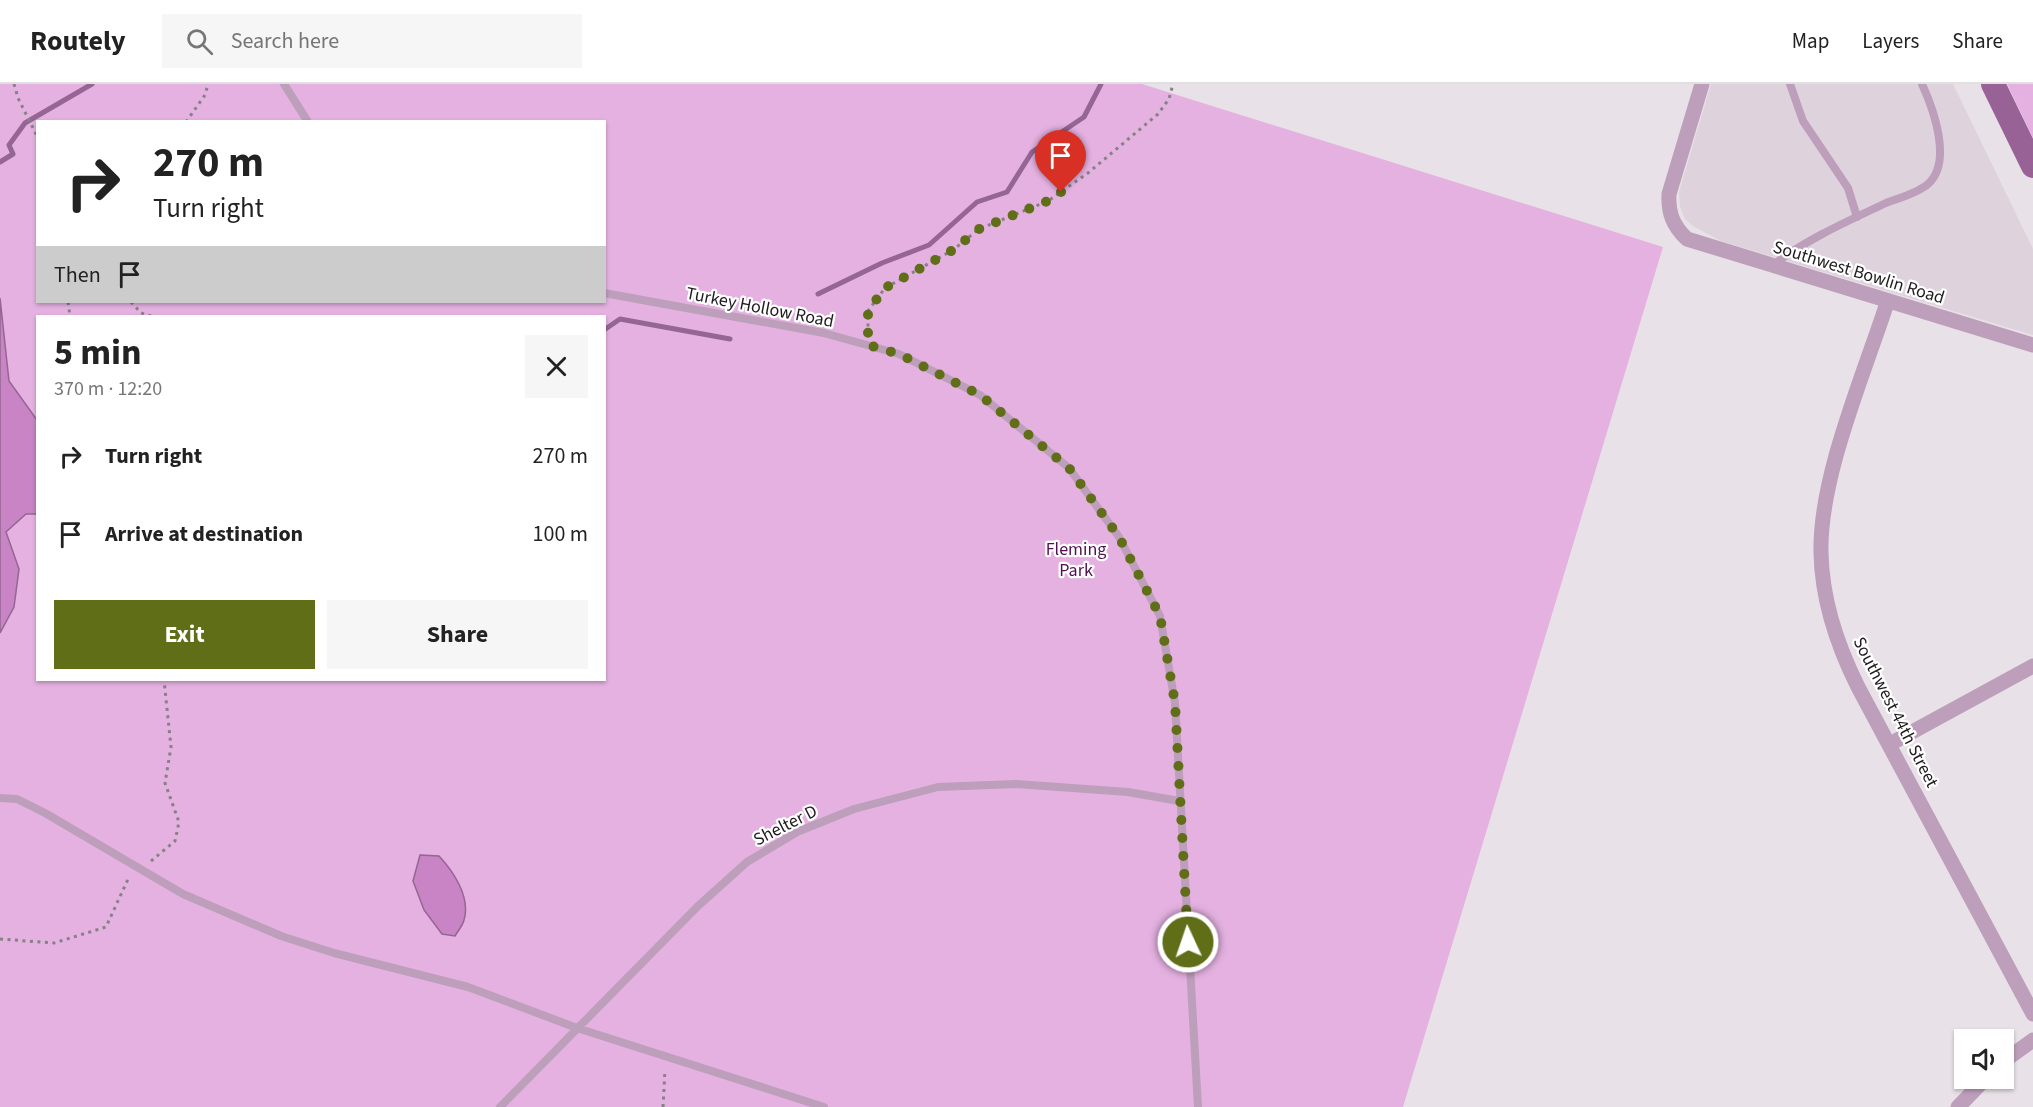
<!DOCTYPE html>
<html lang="en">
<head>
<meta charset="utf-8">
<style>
  :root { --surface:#fff; --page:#f6f6f6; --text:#222; --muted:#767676; --line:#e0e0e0; --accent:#616e18 }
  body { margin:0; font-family:"Source Sans 3",sans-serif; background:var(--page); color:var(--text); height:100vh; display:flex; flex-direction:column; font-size:22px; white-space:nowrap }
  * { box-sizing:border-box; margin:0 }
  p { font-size:20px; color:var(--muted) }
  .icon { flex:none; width:33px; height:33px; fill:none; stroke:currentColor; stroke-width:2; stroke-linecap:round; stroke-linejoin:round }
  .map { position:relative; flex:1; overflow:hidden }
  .drawer { position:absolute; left:36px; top:231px; width:570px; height:366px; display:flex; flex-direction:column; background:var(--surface); border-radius:0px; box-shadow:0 2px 4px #0004 }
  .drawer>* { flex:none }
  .banner { position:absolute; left:36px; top:36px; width:570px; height:183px; border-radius:0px; box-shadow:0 2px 4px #0004; background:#fff; color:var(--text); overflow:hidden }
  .controls { position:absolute; left:1954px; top:945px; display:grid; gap:12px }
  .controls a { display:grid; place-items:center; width:60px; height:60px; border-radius:0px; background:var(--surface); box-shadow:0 2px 4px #0004; font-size:30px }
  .pin { position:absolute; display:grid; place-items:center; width:51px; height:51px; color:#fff; margin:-62px -26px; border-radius:50% 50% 50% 0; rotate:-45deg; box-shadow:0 0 6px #0007 }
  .pin .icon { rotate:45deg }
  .me { position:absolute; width:66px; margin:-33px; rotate:357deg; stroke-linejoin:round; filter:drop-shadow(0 0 4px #0008) }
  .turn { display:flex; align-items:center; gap:21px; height:126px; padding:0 18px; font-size:27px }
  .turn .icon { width:78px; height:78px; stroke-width:2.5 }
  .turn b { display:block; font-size:42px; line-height:51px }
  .then { display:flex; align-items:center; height:57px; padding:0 18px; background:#0003; gap:12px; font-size:22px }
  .round { display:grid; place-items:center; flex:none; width:63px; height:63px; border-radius:0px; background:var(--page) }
  .head { display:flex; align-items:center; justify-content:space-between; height:102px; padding:0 18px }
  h1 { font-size:36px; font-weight:700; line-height:45px }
  .primary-button { display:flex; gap:12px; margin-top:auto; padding:12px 18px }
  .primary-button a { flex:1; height:69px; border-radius:0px; background:var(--accent); color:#fff; font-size:24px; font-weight:700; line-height:69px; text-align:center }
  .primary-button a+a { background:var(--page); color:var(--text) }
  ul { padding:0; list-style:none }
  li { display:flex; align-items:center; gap:18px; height:78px; padding:0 18px }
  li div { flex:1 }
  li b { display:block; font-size:22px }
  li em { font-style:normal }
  header { display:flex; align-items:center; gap:36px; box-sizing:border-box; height:84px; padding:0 30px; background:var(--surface); border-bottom:2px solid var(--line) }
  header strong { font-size:28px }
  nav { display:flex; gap:33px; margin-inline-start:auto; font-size:21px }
  .search { width:420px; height:54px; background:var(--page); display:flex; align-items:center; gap:15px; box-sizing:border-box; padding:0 21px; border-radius:0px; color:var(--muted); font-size:22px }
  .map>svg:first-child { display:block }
  .built { fill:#ded2dd }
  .green { fill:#e4b1e1; fill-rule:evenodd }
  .water { fill:#c884c5; stroke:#956593; stroke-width:1.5 }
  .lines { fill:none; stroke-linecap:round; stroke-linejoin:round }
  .stream { stroke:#956593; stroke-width:5 }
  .path { stroke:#868185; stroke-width:3; stroke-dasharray:3 4.5; stroke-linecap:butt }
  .service { stroke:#bd9ebb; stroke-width:8 }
  .minor { stroke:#bd9ebb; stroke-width:15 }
  .primary { stroke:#996297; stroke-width:24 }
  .route { stroke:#616e18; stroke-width:10; stroke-dasharray:0 18 }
  .labels { text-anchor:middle; stroke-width:4.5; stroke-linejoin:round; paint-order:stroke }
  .street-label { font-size:18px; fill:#1f1c1e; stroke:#fff }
  .park-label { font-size:18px; fill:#4f114f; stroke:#fff }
</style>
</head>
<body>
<header>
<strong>Routely</strong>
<div class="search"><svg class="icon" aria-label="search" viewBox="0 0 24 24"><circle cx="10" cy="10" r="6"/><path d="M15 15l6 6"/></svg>Search here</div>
<nav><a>Map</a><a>Layers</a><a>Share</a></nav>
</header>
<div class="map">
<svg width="2033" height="1023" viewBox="0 0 2033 1023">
  <rect width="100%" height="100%" fill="#e8e1e7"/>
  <path class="built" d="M1711,0H1953L2033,165V251L1721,157L1693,142L1685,135L1680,123L1679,108Z"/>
  <path class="green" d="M0,0H1142L1663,163L1403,1023H0ZM38,38H604V218H38ZM38,232H604V596H38Z
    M2007,0H2033V54Z"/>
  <path class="water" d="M0,214L9,297L37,336V430H26L6,448L19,485L14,523L0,549Z
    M420,771L439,772C453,787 471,813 464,836C463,841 458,847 455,852L442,850L424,826L413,797Z"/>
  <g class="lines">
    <path class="stream" d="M0,78L13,70L9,61L25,39L92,0
      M818,210L882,179L929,161L977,118L1007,108L1032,68L1084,33L1101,0
      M604,246L620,235L730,255"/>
    <path class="path" d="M14,0L18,14L38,54
      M186,38L205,11L208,0
      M68,218L70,232
      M131,218L141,229L151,232
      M868,250V227L885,204L953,166L979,145L1048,117L1088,89L1158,30L1169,15L1173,0
      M151,777L175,757L179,738L165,699L171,663L164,596
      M0,855L54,859L106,843L129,793
      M663,1023L665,986"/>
    <path class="service" d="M284,0L308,38
      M1790,0L1803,37L1848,104L1857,133
      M1773,181C1807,155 1848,137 1886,119C1899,114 1918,109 1928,100C1953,78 1933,24 1922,0
      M604,209L824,249L899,270L980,311L1069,384L1119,453L1160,532L1175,619L1198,1023
      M0,714L17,715L45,729L183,810L281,852L334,869L468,903L577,944L824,1023
      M500,1023L698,822L747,778L797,748L854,725L938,703L1016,700L1128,708L1179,717"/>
    <path class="minor" d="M1702,0L1669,110C1668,129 1673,142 1687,155L2033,261
      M1887,219C1864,290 1819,394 1821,469C1822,517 1837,561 1858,603L2033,930
      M1890,660L2033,582
      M2004,977L2033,956
      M1958,1023L1986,994"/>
    <path class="primary" d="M1993,0L2033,82"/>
  </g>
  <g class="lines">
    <path class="route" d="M1061,108L1048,117L979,145L953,166L885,204L868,227V261L899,270L980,311L1069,384L1119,453L1160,532L1175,619L1188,858"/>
  </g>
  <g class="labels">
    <g class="street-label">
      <text transform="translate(1859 188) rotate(17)" y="6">Southwest Bowlin Road</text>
      <text transform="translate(760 223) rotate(11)" y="6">Turkey Hollow Road</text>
      <text transform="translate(1896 628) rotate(63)" y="6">Southwest 44th Street</text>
      <text transform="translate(785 741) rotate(-27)" y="6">Shelter D</text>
    </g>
    <g class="park-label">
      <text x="1076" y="471">Fleming<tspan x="1076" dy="21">Park</tspan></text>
    </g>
  </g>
</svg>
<div class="controls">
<a><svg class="icon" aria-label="sound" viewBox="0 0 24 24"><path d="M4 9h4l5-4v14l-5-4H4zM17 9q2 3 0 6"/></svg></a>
</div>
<div class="pin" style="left:1061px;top:108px;background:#d93025"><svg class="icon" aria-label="arrive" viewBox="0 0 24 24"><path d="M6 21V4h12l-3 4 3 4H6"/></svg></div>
<svg class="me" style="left:1188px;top:858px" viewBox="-20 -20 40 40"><circle r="17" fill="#616e18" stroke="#fff" stroke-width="3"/><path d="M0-11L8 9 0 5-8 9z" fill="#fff"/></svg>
<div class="banner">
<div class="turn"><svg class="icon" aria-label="right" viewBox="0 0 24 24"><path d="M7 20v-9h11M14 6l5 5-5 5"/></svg><div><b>270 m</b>Turn right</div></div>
<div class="then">Then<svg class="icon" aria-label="arrive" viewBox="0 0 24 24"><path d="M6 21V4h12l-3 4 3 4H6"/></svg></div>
</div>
<section class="drawer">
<div class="head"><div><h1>5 min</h1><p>370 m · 12:20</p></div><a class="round"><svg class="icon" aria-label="close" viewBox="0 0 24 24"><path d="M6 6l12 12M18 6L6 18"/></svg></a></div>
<ul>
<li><svg class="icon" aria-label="right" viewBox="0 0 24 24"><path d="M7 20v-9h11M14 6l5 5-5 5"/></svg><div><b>Turn right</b></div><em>270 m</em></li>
<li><svg class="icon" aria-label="arrive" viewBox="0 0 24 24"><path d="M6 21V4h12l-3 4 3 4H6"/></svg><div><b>Arrive at destination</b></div><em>100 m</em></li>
</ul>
<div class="primary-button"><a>Exit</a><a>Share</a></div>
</section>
</div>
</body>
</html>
